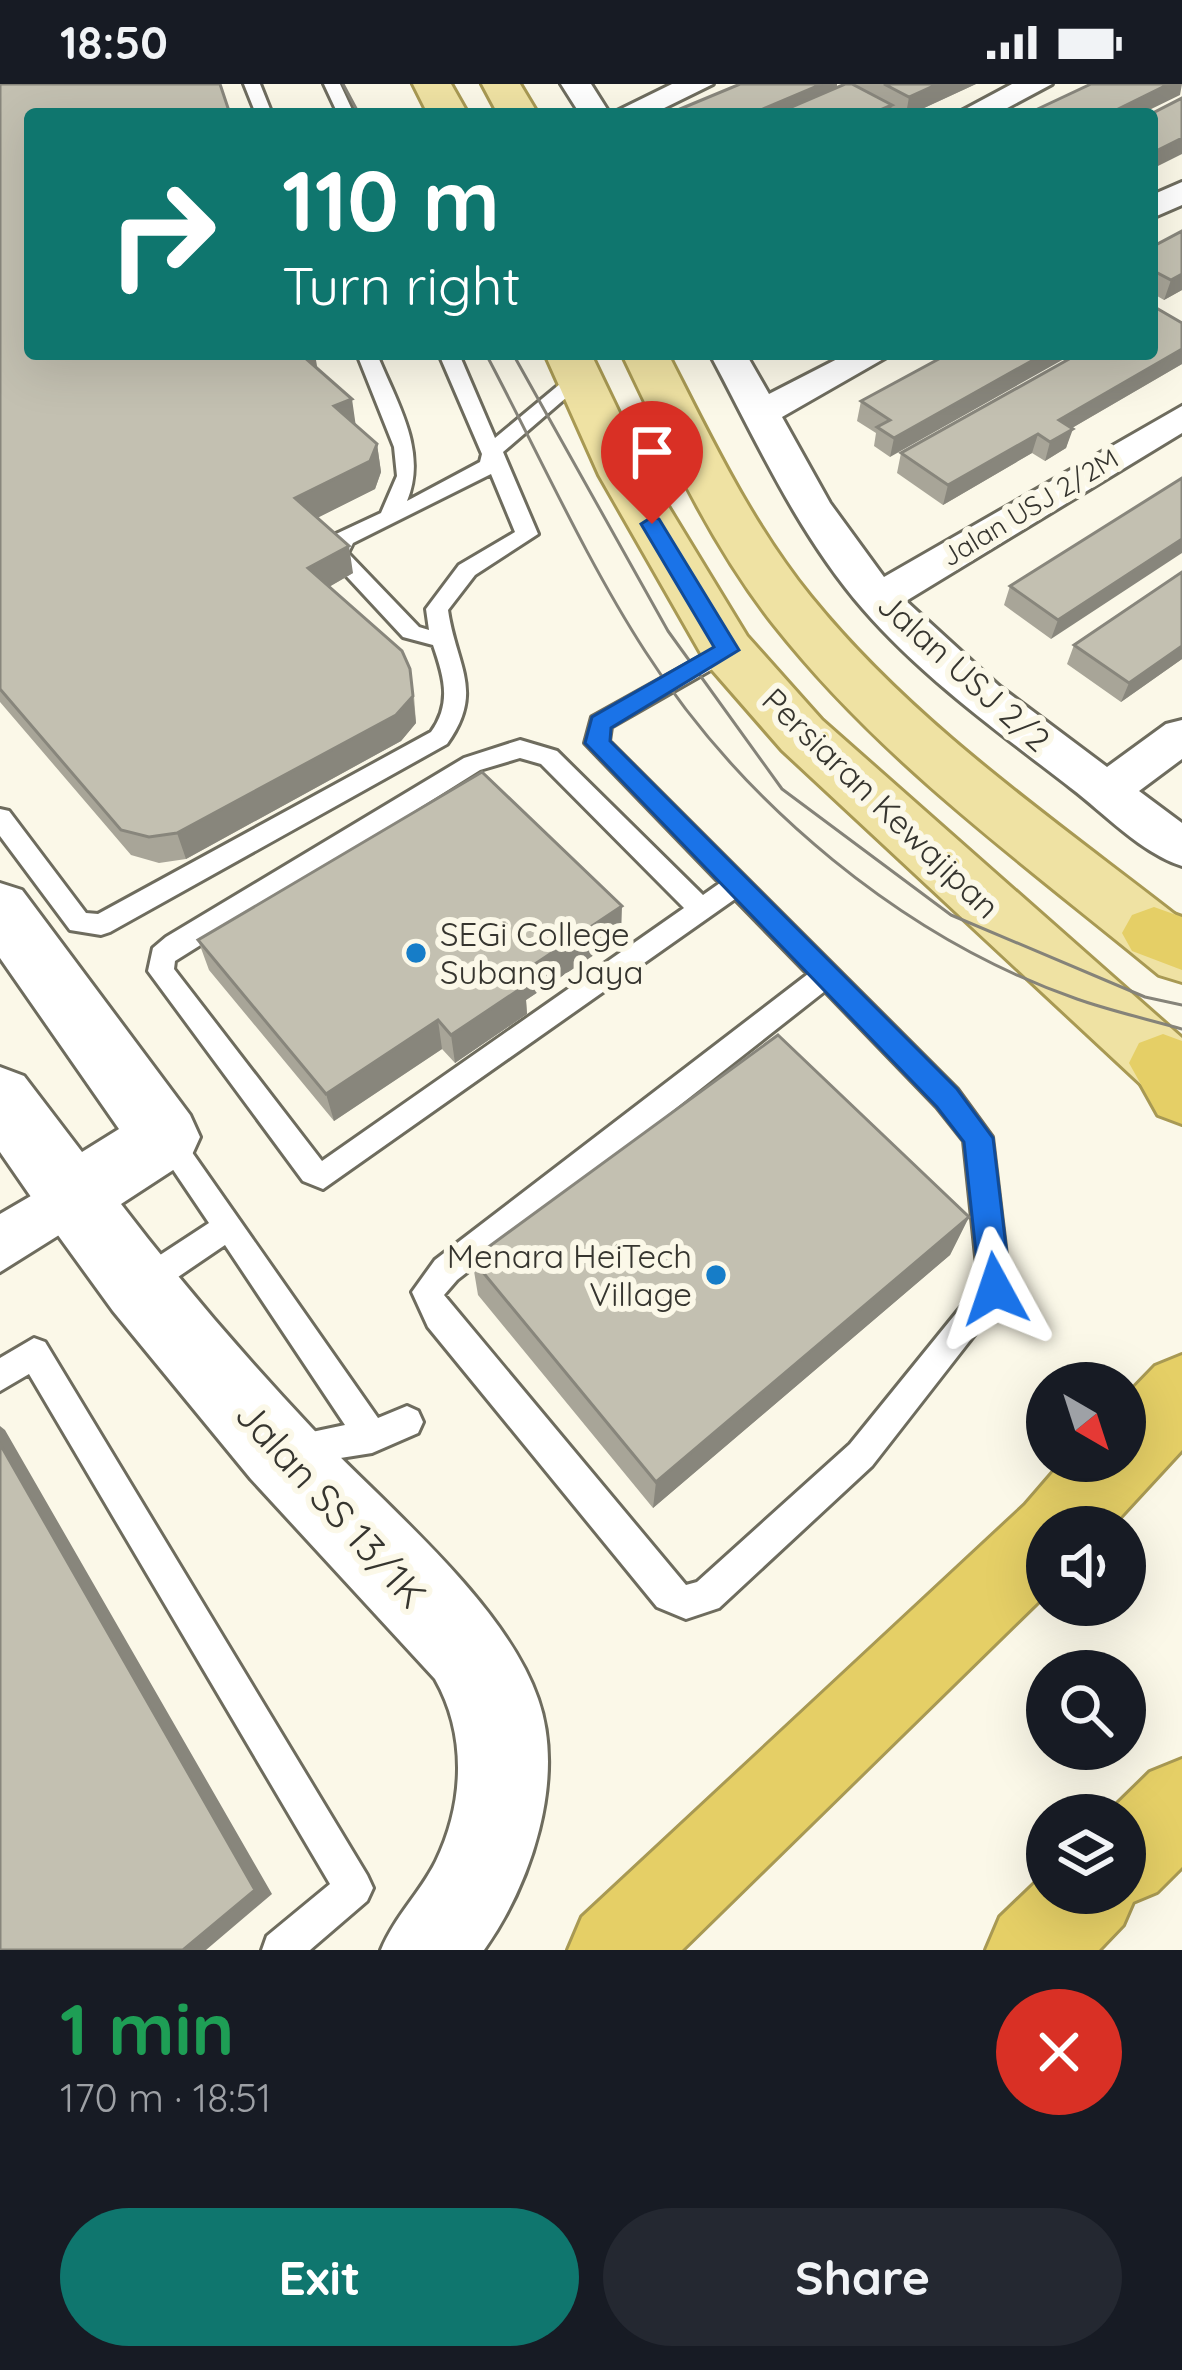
<!DOCTYPE html>
<html lang="en">
<head>
<meta charset="utf-8">
<style>
  :root { --surface:#171b24; --page:#242831; --text:#f1f3f6; --muted:#9ea1a6; --accent:#0f766e }
  body { margin:0; font-family:Quicksand,sans-serif; background:var(--page); color:var(--text); height:100vh; display:flex; flex-direction:column; font-size:45px; white-space:nowrap }
  * { box-sizing:border-box; margin:0 }
  p { font-size:39px; color:var(--muted) }
  .icon { flex:none; width:66px; height:66px; fill:none; stroke:currentColor; stroke-width:2; stroke-linecap:round; stroke-linejoin:round }
  .map { position:relative; height:1866px; overflow:hidden }
  .drawer { display:flex; flex-direction:column; background:var(--surface); flex:1 }
  .drawer>* { flex:none }
  .hud { position:absolute; left:24px; top:24px; width:1134px; height:252px; border-radius:12px; box-shadow:0 12px 48px #0002; background:#0f766e; color:#fff; overflow:hidden }
  .needle { width:78px; rotate:141deg }
  .buttons { position:absolute; left:1026px; top:1278px; display:grid; gap:24px }
  .buttons a { display:grid; place-items:center; width:120px; height:120px; border-radius:50%; background:var(--surface); box-shadow:0 12px 48px #0002; font-size:60px }
  .pin { position:absolute; display:grid; place-items:center; width:102px; height:102px; color:#fff; margin:-123px -51px; border-radius:50% 50% 50% 0; rotate:-45deg; box-shadow:0 0 12px #0007 }
  .pin .icon { rotate:45deg }
  .me { position:absolute; width:132px; margin:-66px; rotate:355deg; stroke-linejoin:round; filter:drop-shadow(0 0 9px #0008) }
  .turn { display:flex; align-items:center; gap:42px; height:252px; padding:0 60px; font-size:54px }
  .turn .icon { width:156px; height:156px; stroke-width:2.5 }
  .turn b { display:block; font-size:84px; line-height:102px }
  .round { display:grid; place-items:center; flex:none; width:126px; height:126px; border-radius:63px; background:var(--page) }
  .summary { display:flex; align-items:center; justify-content:space-between; height:204px; padding:0 60px }
  h1 { font-size:72px; font-weight:700; line-height:90px; color:#1e9e55 }
  .button { display:flex; gap:24px; margin-top:auto; padding:24px 60px }
  .button a { flex:1; height:138px; border-radius:72px; background:var(--accent); color:#fff; font-size:48px; font-weight:700; line-height:138px; text-align:center }
  .button a+a { background:var(--page); color:var(--text) }
  .status { display:flex; justify-content:space-between; align-items:center; height:84px; padding:0 60px; background:var(--surface); direction:ltr }
  .status svg { height:33px; fill:currentColor }
  .map>svg:first-child { display:block }
  .lines { fill:none; stroke-linecap:round; stroke-linejoin:round }
  .service-casing { stroke:#6e6c5e; stroke-width:6 }
  .minor-casing { stroke:#6e6c5e; stroke-width:6 }
  .tertiary-casing { stroke:#6e6c5e; stroke-width:6 }
  .primary-casing { stroke:#a89953; stroke-width:6 }
  .motorway-casing { stroke:#a89953; stroke-width:6 }
  .service { fill:#fff; fill-rule:evenodd }
  .minor { fill:#fff; fill-rule:evenodd }
  .tertiary { fill:#fff; fill-rule:evenodd }
  .primary { fill:#efe2a3; fill-rule:evenodd }
  .motorway { fill:#e5cf66; fill-rule:evenodd }
  .tram { stroke:#858379; stroke-width:3 }
  .wall { fill:#a8a598 }
  .shaded-wall { fill:#88867c }
  .building { fill:#c3c0b1; stroke:#88867c; stroke-width:3 }
  .route { fill:#1a73e8; stroke:#114b97; stroke-width:3 }
  .poi-dot { fill:#167dc8; stroke:#fbf8e8; stroke-width:4.5 }
  .labels { text-anchor:middle; stroke-width:12; stroke-linejoin:round; paint-order:stroke }
  .far-street-label { font-size:27px; fill:#36352f; stroke:#fbf8e8 }
  .street-label { font-size:33px; fill:#36352f; stroke:#fbf8e8 }
  .poi-label { font-size:33px; fill:#36352f; stroke:#fbf8e8; text-anchor:start }
  .near-street-label { font-size:39px; fill:#36352f; stroke:#fbf8e8 }
</style>
</head>
<body>
<div class="status"><b>18:50</b><svg viewBox="0 0 49 12"><path d="M0 12V9h3v3zM5 12V6h3v6zM10 12V3h3v9zM15 12V0h3v12zM26 1h20v11H26zM47 4h2v5h-2z"/></svg></div>
<div class="map">
<svg width="1182" height="1866" viewBox="0 0 1182 1866">
  <rect width="100%" height="100%" fill="#fbf8e8"/>
  <g class="lines">
    <defs>
      <path id="service" d="M244,0H260L272,30H256Z
        M324,0H340L354,30H338Z
        M357,270H377C396,318 428,366 407,417L480,378L482,370L439,270H459L495,354L572,290L589,294L503,368L538,450L475,491L448,526C456,582 485,607 447,660L110,848L101,851L70,846L0,752V725L9,727L86,829L98,830L431,648C452,619 444,593 433,561L403,553L326,470L336,450L381,429L397,392L394,363ZM491,390L515,448L459,481L426,525L429,546L419,543L348,469L353,459Z
        M727,558L738,566L735,572L611,643L609,657L957,1005L992,1053L1010,1205L872,1382L719,1524L686,1535L657,1523L428,1243L412,1208L435,1176L808,890L735,815L323,1105L303,1097L148,887L153,864L166,853L464,674L520,656L557,667L703,811L720,799L585,659L592,633ZM520,674L541,680L684,824L322,1077L174,885L175,877L480,686ZM825,907L937,1023L964,1057L979,1201L850,1360L697,1498L686,1501L444,1211L457,1196Z
        M165,1040L175,1044L378,1334L407,1322L418,1327L423,1338L418,1349L372,1369L290,1382L279,1377L274,1366L279,1355L345,1341L225,1161L150,1212L139,1216L128,1212L124,1202L128,1192L209,1139L151,1053L155,1044Z
        M34,1254L45,1258L367,1791L373,1804L367,1817L310,1866H262L267,1852L330,1800L29,1290L0,1307V1274Z"/>
      <path id="minor" d="M561,0H591L610,30H580Z
        M672,0H713L652,30H611Z
        M1012,0H1052L996,30H956Z
        M1182,98V121L1152,134V111Z
        M710,270H746L769,310L847,270H892L782,333L830,419L884,493L1182,322V349L906,517L999,602L1107,683L1166,640L1182,636V675L1139,707L1182,739V782C1141,769 1104,729 1071,704C1000,649 923,594 863,525C797,449 755,354 710,270Z
        M72,1088L91,1095L100,1113L91,1131L0,1188V1130Z"/>
      <path id="tertiary" d="M0,799L22,806L190,1031L200,1053L190,1075L121,1120C180,1197 244,1272 311,1343C381,1418 505,1518 538,1615C566,1695 531,1800 484,1866H381C395,1832 420,1809 436,1777C464,1719 467,1651 435,1595L251,1395L113,1227L47,1136L0,1068V983L24,992L82,1068L119,1045L0,874Z"/>
      <path id="primary" d="M413,0H451L468,30H428Z
        M482,0H520L538,30H498Z
        M545,270H591L649,391L747,552L822,636L1182,954V1024L1158,1016L782,666L707,580L599,391Z
        M622,270H668C711,354 751,439 811,513C915,641 1053,735 1182,836V898L1159,891C1026,781 882,678 774,541C709,458 667,364 622,270Z"/>
      <path id="motorway" d="M1154,823L1182,833V886L1132,867L1122,849L1132,831Z
        M1163,950L1182,957V1040L1158,1031L1129,979L1139,959Z
        M1182,1271V1366L1111,1443H1047V1509L682,1866H568L582,1833L1025,1421L1063,1377H1125V1313L1155,1282Z
        M1182,1675V1783L1157,1808L1133,1818L1123,1841L1099,1866H986L1000,1833L1047,1788V1809H1125V1731H1106L1150,1688Z"/>
    </defs>
    <use href="#service" class="service-casing"/>
    <use href="#minor" class="minor-casing"/>
    <use href="#tertiary" class="tertiary-casing"/>
    <use href="#primary" class="primary-casing"/>
    <use href="#motorway" class="motorway-casing"/>
    <use href="#service" class="service"/>
    <use href="#minor" class="minor"/>
    <use href="#tertiary" class="tertiary"/>
    <use href="#primary" class="primary"/>
    <use href="#motorway" class="motorway"/>
    <path class="tram" d="M343,0L359,30
      M486,270C538,368 585,474 645,567C743,720 904,855 1077,915C1111,927 1147,935 1182,945
      M513,270L668,547L782,705L951,831L1145,913L1182,921"/>
  </g>
  <path class="wall" d="M0,0L30,30L318,285L356,341L377,360L381,388L375,405L317,434L353,489L329,503L414,612L416,639L401,657L186,775L159,779L131,771L0,618Z
    M837,0V4L845,0H976L911,30H902L891,24L890,30H668Z
    M1152,163L1182,206L1164,216L1152,209Z
    M1182,239V280L1072,344L1066,364L1045,377L1032,369L943,421L897,389L901,369Z
    M948,270L890,373L874,362L876,349L857,337L861,317Z
    M1182,394L1051,555L1004,521L1010,502Z
    M1182,488V575L1121,618L1067,580L1074,561Z
    M621,853L526,916L527,930L455,979L442,965L334,1037L209,886L198,856Z
    M969,1133L950,1171L653,1424L478,1211L472,1175Z"/>
  <path class="shaded-wall" d="M822,0H837L836,12L794,30H751Z
    M938,0H976L911,30H906L909,13Z
    M1169,0H1182L1180,11L1141,30H1108Z
    M892,21L890,30H871Z
    M1182,54V70L1152,85V69Z
    M1182,190V206L1164,216L1171,196Z
    M1182,265V280L1053,355L1059,336Z
    M307,270H315L319,294L303,272Z
    M1044,270H1073L890,373L894,354Z
    M352,315L356,343L334,322Z
    M1073,345L1066,364L1045,377L1050,358Z
    M1038,350L1032,369L943,421L948,401Z
    M377,360L381,388L375,405L301,442L295,414Z
    M1182,455V469L1051,555L1058,536Z
    M349,462L353,489L313,512L308,484Z
    M1182,562V575L1121,618L1129,599Z
    M410,585L416,639L401,657L186,775L177,749Z
    M622,822L621,853L526,916L527,930L455,979L451,951L517,892Z
    M438,936L442,965L334,1037L326,1010Z
    M969,1133L950,1171L653,1424L656,1398Z
    M0,1342L5,1346L272,1810L206,1866H183L0,1360Z"/>
  <path class="building" d="M0,0H220L230,30H30V270H307L303,272L352,315L334,322L377,360L370,377L295,414L349,462L308,484L402,567L410,585L413,612L396,631L177,749L149,753L121,746L0,605Z
    M740,0H822L751,30H668Z
    M845,0H852L892,21L871,30H775Z
    M884,0H938L909,13Z
    M1091,0H1169L1108,30H1027Z
    M1182,14V54L1152,69L1151,30Z
    M1182,147V190L1171,196L1152,186V163Z
    M1158,225L1182,239V265L1059,336L1073,345L1050,358L1038,350L948,401L901,369L1078,270H1152V229Z
    M948,270H1044L894,354L877,343L890,336L861,317Z
    M1182,394V455L1058,536L1010,502Z
    M1182,488V562L1129,599L1074,561Z
    M482,688L622,822L517,892L526,901L451,951L438,936L326,1010L198,856Z
    M778,951L969,1133L656,1398L472,1175Z
    M0,1360L255,1806L183,1866H0Z"/>
  <path class="route" d="M652,433L659,435L739,566L611,644L610,657L957,1005L993,1054L1011,1205L1006,1216L995,1220L985,1216L980,1205L964,1058L937,1023L585,659L592,633L714,563L641,440Z"/>
  <g class="poi-dot">
    <circle cx="416" cy="869" r="12"/>
    <circle cx="716" cy="1191" r="12"/>
  </g>
  <g class="labels">
    <g class="far-street-label">
      <text transform="translate(1030 424) rotate(-31)" y="9">Jalan USJ 2/2M</text>
    </g>
    <g class="street-label">
      <text transform="translate(964 588) rotate(42)" y="12">Jalan USJ 2/2</text>
      <text transform="translate(881 719) rotate(44)" y="12">Persiaran Kewajipan</text>
    </g>
    <g class="poi-label">
      <text x="440" y="862">SEGi College<tspan x="440" dy="38">Subang Jaya</tspan></text>
      <text x="692" y="1184" text-anchor="end">Menara HeiTech<tspan x="692" dy="38">Village</tspan></text>
    </g>
    <g class="near-street-label">
      <text transform="translate(331 1420) rotate(48)" y="14">Jalan SS 13/1K</text>
    </g>
  </g>
</svg>
<div class="buttons">
<a><svg class="needle" viewBox="-14 -14 28 28"><path d="M0-13l5 13h-10z" fill="#e53935"/><path d="M0 13l5-13h-10z" fill="#9ea1a6"/></svg></a>
<a><svg class="icon" aria-label="sound" viewBox="0 0 24 24"><path d="M4 9h4l5-4v14l-5-4H4zM17 9q2 3 0 6"/></svg></a>
<a><svg class="icon" aria-label="search" viewBox="0 0 24 24"><circle cx="10" cy="10" r="6"/><path d="M15 15l6 6"/></svg></a>
<a><svg class="icon" aria-label="layers" viewBox="0 0 24 24"><path d="M12 4l9 5-9 5-9-5zM3 14l9 5 9-5"/></svg></a>
</div>
<div class="pin" style="left:652px;top:440px;background:#d93025"><svg class="icon" aria-label="arrive" viewBox="0 0 24 24"><path d="M6 21V4h12l-3 4 3 4H6"/></svg></div>
<svg class="me" style="left:995px;top:1205px" viewBox="-20 -20 40 40"><path d="M0-17L14 15 0 8-14 15z" fill="#1a73e8" stroke="#fff" stroke-width="4"/></svg>
<div class="hud">
<div class="turn"><svg class="icon" aria-label="right" viewBox="0 0 24 24"><path d="M7 20v-9h11M14 6l5 5-5 5"/></svg><div><b>110 m</b>Turn right</div></div>
</div>
</div>
<section class="drawer">
<div class="summary"><div><h1>1 min</h1><p>170 m · 18:51</p></div><a class="round" style="background:#d93025;color:#fff"><svg class="icon" aria-label="close" viewBox="0 0 24 24"><path d="M6 6l12 12M18 6L6 18"/></svg></a></div>
<div class="button"><a>Exit</a><a>Share</a></div>
</section>
</body>
</html>
